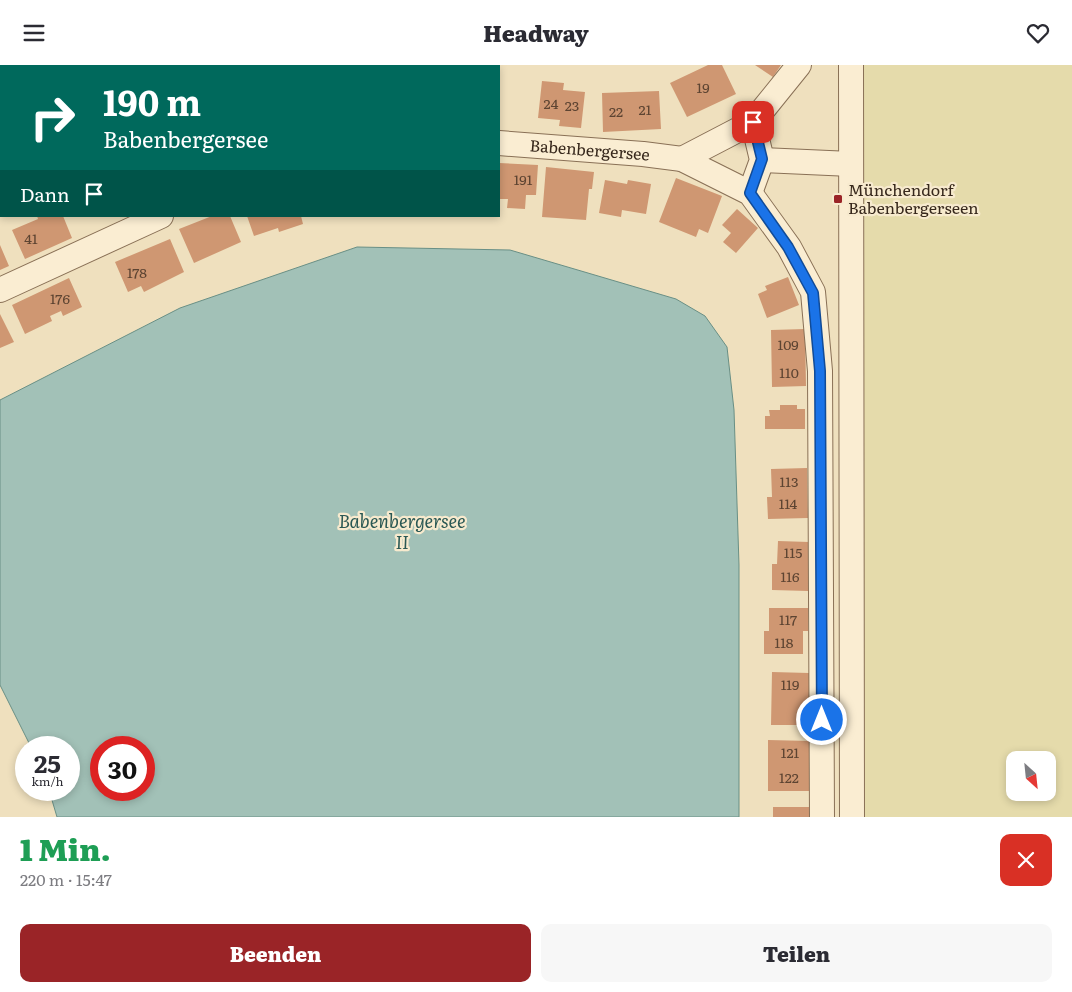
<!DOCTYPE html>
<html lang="de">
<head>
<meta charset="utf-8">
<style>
  :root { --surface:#fff; --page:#f7f7f7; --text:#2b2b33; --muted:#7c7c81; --accent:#9a2427 }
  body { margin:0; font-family:Literata,serif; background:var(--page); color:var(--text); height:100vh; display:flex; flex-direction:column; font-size:19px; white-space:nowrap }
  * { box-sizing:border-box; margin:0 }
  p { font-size:16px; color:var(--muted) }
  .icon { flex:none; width:28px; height:28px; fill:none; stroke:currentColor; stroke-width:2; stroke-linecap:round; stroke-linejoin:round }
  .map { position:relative; height:752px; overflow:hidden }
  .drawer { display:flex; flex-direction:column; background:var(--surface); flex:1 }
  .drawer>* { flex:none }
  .guide { position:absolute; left:0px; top:0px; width:500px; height:152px; box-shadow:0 2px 8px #0003; background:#00695c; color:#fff; overflow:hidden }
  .needle { width:32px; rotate:153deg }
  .buttons { position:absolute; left:1006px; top:686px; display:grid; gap:10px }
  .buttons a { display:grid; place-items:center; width:50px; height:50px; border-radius:10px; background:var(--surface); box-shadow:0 2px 8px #0003; font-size:25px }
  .speed { position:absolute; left:15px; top:671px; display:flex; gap:10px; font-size:25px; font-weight:700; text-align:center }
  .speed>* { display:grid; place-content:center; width:65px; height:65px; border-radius:50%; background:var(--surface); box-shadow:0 2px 8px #0003; line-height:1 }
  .speed small { font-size:12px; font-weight:400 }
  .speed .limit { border:8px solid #d22; background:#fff; color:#111 }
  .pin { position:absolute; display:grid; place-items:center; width:42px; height:42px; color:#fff; margin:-21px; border-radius:10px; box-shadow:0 2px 8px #0006 }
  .me { position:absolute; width:55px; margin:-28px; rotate:0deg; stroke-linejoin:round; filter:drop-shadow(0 0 4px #0008) }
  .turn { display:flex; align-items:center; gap:18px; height:105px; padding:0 20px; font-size:22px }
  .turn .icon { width:65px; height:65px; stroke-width:2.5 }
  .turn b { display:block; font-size:35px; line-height:42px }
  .then { display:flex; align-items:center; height:48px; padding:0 20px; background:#0003; gap:10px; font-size:19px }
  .round { display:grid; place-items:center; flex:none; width:52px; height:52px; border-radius:10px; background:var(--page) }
  .overview { display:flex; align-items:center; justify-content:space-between; height:85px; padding:0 20px }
  h1 { font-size:30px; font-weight:800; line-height:38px; color:#1e9e55 }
  .button { display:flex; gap:10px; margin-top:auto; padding:10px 20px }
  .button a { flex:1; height:58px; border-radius:10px; background:var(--accent); color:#fff; font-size:20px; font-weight:800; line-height:58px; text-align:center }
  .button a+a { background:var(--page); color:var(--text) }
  header { display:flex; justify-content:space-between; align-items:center; height:65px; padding:0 20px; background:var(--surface); font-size:22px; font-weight:800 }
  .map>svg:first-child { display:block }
  .farmland { fill:#e5dbab; fill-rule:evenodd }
  .water { fill:#a2c1b7; stroke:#698f85; fill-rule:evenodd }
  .building { fill:#cf9772 }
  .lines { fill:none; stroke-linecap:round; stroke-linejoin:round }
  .minor-casing { stroke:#897056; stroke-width:26 }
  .minor { stroke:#faedd2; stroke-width:24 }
  .route-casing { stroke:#114b97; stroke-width:12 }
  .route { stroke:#1a73e8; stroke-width:9 }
  .poi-dot { fill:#9a2427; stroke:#f7eace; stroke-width:2 }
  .labels { text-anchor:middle; stroke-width:4.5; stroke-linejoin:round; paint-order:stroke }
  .number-label { font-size:14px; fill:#5d4432 }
  .street-label { font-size:16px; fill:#37281c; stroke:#f7eace }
  .poi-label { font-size:16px; fill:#37281c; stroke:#f7eace; text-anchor:start }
  .water-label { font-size:18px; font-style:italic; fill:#2a5854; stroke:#f7eace }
</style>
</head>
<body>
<header><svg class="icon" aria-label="menu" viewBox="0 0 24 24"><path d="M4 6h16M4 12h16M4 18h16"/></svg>Headway<svg class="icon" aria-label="heart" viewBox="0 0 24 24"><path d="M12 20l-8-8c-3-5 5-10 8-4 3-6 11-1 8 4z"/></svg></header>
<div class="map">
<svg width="1072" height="752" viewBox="0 0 1072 752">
  <rect width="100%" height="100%" fill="#efe0be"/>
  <path class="farmland" d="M860,0H1072V752H865ZM1015,695H1048V728H1015Z"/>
  <path class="water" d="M0,0H267L1,1L0,122Z
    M357,182L510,185L676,234L705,251L727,282L734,345L739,500V752H57L49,725H69V682H31L0,620V335L180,243ZM101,682H144V725H101Z"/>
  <path class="building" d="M708,0H722L736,29L687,52L670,18Z
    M755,0H781L773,12Z
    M542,16L564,18L563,25L585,27L581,63L559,61L560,55L538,53Z
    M659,26L661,64L603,67L602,28Z
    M499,98L538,100L536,130H526L525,144L507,143L508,134H499Z
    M546,102L594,107L592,124H589L586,155L542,152Z
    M676,113L722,131L708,168L699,164L696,172L659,157Z
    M605,115L627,119L628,115L651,119L646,149L622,145L621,152L599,148Z
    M737,144L758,163L736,188L723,177L731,168L722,160Z
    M37,151H63L72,173L25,194L12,165L38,154Z
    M212,151H230L241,177L194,198L179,164Z
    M247,151H301L303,159L279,167L278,163L254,171Z
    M170,174L184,207L144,227L141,221L128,227L115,197Z
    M0,180L9,201L0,205Z
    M788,212L799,240L767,253L758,229L767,225L765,221Z
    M69,213L82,242L63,251L61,246L50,251L52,256L25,269L12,240Z
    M0,249L14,277L0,283Z
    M805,264L806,321L772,322L771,265Z
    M780,340H797V344H805V364H765V351H770L769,345H780Z
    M807,403L808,453L768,454L767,432H772L771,404Z
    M778,476L809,477L808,526L772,525V499H777Z
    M769,543H808V566H803V589H764V566H769Z
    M772,607L809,608V660H771Z
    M768,675L811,676V726H768Z
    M773,742H810V752H773Z"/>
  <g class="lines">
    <defs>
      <g id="minor">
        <path d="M851,0L852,752"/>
        <path id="s1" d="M499,78L643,89L682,94L750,128L789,182L813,227L820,306L822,752"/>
        <path d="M682,94L753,57L799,0"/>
        <path d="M762,95L851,99"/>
        <path d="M750,128L762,95L753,57"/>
        <path d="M0,225L161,151"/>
      </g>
    </defs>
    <use href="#minor" class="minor-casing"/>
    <use href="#minor" class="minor"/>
  </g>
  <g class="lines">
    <defs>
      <path id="route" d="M753,57L762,94L750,128L788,182L813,228L820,306L822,655"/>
    </defs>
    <use href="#route" class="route-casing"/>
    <use href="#route" class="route"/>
  </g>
  <rect class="poi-dot" x="833" y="129" width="10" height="10" rx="2.5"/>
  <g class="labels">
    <g class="number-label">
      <text x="703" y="28">19</text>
      <text x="551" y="44">24</text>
      <text x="572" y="46">23</text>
      <text x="645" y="50">21</text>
      <text x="616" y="52">22</text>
      <text x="523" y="120">191</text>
      <text x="31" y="179">41</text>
      <text x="137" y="213">178</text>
      <text x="60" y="239">176</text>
      <text x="788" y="285">109</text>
      <text x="789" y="313">110</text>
      <text x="789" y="422">113</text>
      <text x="788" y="444">114</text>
      <text x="793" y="493">115</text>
      <text x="790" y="517">116</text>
      <text x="788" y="560">117</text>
      <text x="784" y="583">118</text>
      <text x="790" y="625">119</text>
      <text x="790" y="693">121</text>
      <text x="789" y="718">122</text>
    </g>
    <g class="street-label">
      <text dy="6" stroke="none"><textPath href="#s1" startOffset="91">Babenbergersee</textPath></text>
    </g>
    <g class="poi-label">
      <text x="848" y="131">Münchendorf<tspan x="848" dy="18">Babenbergerseen</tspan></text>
    </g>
    <g class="water-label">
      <text x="402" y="463">Babenbergersee<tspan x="402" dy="21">II</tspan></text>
    </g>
  </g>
</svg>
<div class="buttons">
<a><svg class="needle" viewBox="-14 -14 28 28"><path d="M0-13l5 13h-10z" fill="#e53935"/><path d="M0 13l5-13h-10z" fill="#7c7c81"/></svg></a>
</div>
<div class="speed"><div>25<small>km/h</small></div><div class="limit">30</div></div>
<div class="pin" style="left:753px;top:57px;background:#d93025"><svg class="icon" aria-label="arrive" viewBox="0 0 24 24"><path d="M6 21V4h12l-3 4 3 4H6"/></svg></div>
<svg class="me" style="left:822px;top:655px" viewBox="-20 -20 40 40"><circle r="17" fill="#1a73e8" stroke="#fff" stroke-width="3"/><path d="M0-11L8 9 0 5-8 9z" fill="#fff"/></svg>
<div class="guide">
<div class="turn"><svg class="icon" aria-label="right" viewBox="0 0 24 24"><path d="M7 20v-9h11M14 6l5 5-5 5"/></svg><div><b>190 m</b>Babenbergersee</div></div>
<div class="then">Dann<svg class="icon" aria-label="arrive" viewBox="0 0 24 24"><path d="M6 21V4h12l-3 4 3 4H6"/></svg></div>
</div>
</div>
<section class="drawer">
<div class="overview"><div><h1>1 Min.</h1><p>220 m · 15:47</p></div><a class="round" style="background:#d93025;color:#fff"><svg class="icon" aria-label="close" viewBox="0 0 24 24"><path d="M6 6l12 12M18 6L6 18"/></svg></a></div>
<div class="button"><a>Beenden</a><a>Teilen</a></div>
</section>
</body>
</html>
